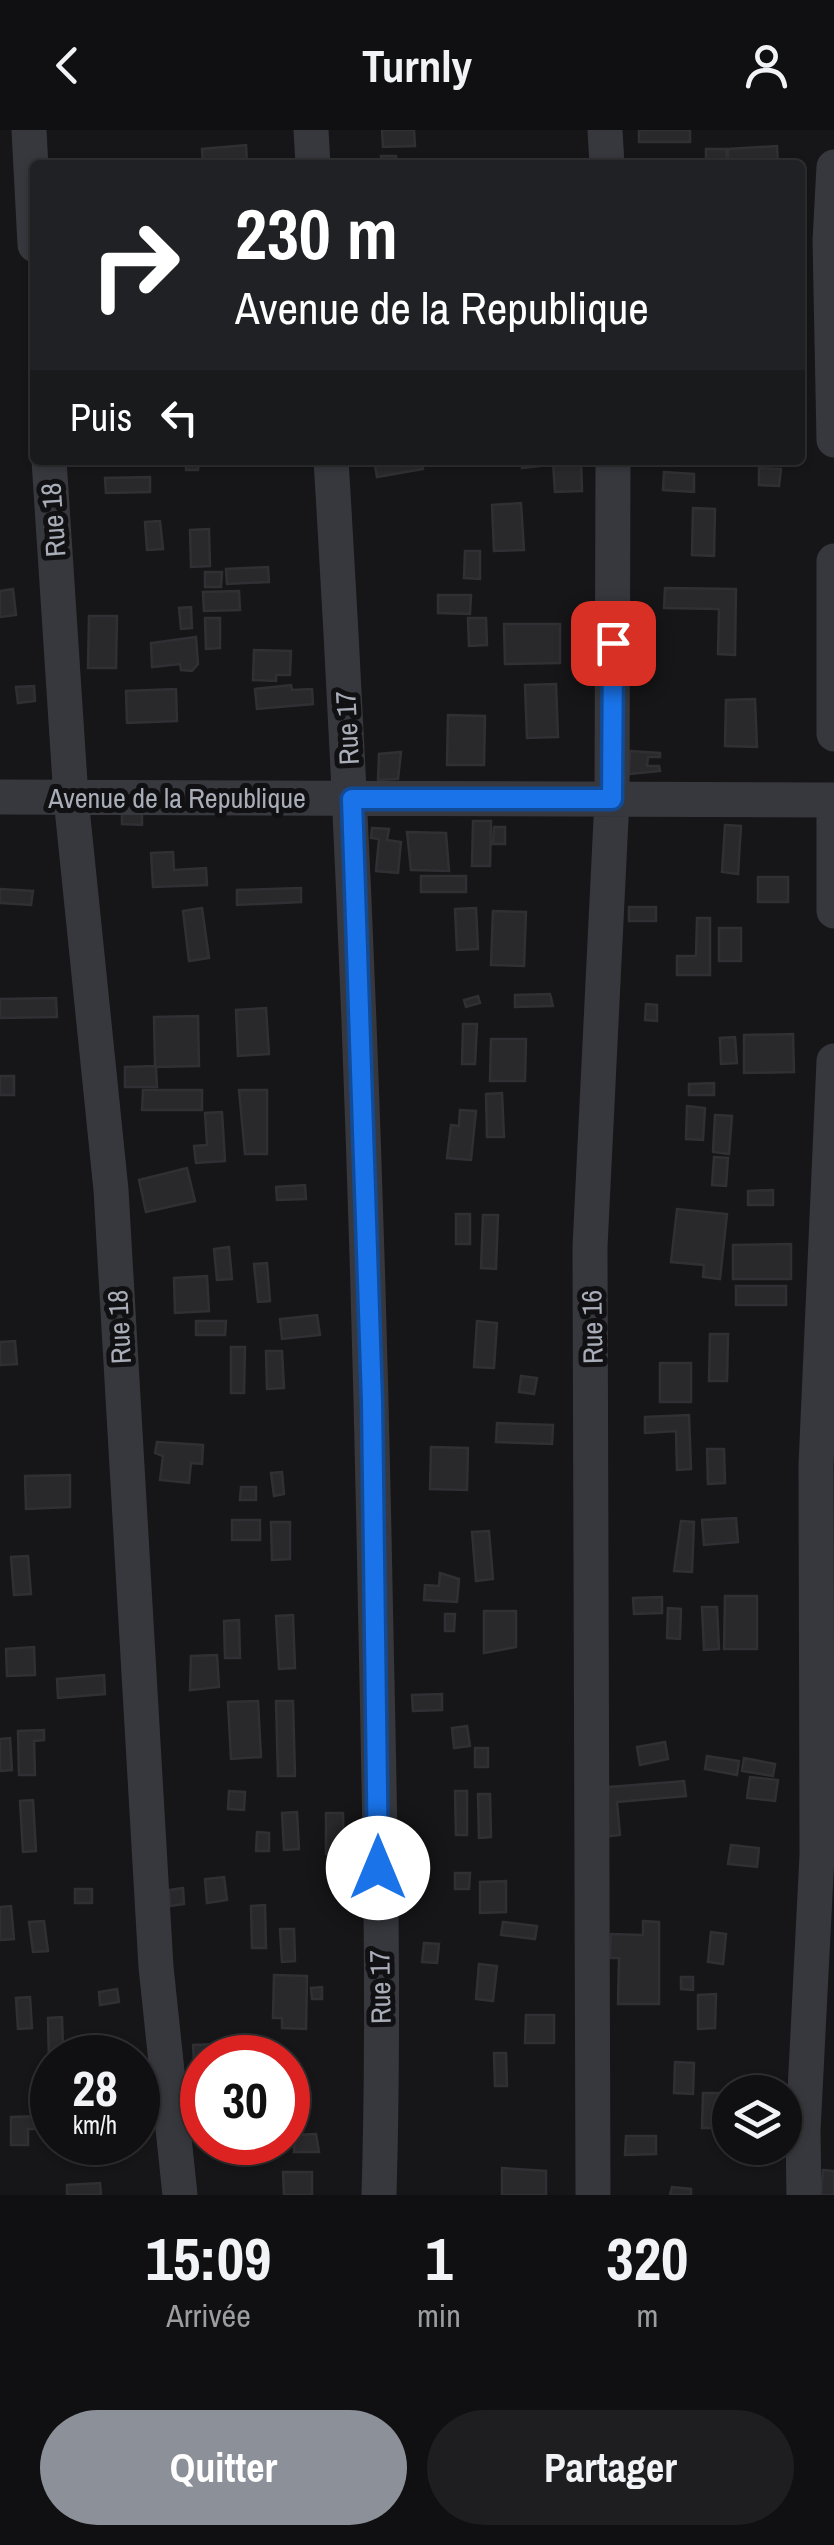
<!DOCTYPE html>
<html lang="fr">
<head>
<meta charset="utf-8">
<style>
  :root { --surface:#101012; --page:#1e1e20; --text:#f1f3f6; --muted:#9c9d9f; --line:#303032; --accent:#8c9099 }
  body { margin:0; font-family:"Archivo Narrow",sans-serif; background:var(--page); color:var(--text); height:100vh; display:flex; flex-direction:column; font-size:38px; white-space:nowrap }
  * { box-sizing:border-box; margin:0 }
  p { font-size:32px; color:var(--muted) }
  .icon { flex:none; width:55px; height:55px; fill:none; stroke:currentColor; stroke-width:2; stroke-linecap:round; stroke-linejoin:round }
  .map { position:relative; height:2065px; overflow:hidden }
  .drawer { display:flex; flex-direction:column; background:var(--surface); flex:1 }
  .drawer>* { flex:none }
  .top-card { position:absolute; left:30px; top:30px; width:775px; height:305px; border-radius:10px; box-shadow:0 2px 8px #0004,0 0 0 2px var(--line); background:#202124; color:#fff; overflow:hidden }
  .tools { position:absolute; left:712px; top:1945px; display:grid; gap:20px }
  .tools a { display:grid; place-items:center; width:90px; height:90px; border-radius:50%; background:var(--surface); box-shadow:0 2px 8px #0004,0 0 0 2px var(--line); font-size:50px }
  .speed { position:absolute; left:30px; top:1905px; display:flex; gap:20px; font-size:50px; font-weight:700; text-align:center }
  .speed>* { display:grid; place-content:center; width:130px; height:130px; border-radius:50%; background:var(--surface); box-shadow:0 2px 8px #0004,0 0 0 2px var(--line); line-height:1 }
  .speed small { font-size:25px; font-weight:400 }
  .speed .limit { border:15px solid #d22; background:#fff; color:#111 }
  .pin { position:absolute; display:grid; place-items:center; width:85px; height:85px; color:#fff; margin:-42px; border-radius:20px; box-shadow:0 5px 15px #0006 }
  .me { position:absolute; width:110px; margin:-55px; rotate:0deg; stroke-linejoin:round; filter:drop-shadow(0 0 8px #0008) }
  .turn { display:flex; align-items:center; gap:35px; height:210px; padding:0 40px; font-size:45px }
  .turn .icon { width:130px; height:130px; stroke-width:2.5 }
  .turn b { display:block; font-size:70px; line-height:85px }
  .then { display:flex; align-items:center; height:95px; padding:0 40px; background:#0003; gap:20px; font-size:38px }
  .eta { display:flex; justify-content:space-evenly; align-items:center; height:170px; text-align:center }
  .eta b { font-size:60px; font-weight:800; line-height:70px }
  .action { display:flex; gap:20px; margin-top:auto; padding:20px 40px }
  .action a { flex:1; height:115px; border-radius:60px; background:var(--accent); color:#fff; font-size:40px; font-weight:800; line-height:115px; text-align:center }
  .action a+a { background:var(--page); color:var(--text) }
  header { display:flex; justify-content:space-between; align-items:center; height:130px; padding:0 40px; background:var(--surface); font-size:45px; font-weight:800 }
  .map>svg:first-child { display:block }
  .building { fill:#29292c; stroke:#303034; stroke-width:2.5 }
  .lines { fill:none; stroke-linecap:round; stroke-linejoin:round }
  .minor { stroke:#37383d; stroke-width:35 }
  .route-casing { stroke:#114b97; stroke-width:25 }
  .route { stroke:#1a73e8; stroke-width:18 }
  .labels { text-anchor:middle; stroke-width:10; stroke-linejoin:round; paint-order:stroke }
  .street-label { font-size:28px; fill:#a8adb8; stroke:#111113 }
</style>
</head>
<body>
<header><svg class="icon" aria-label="back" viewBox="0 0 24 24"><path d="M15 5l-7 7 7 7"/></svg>Turnly<svg class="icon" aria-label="person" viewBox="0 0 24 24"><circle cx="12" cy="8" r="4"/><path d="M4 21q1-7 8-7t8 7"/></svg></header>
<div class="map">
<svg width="834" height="2065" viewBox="0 0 834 2065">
  <rect width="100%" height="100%" fill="#161618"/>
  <path class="building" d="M382,0H414L415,16L383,17Z
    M639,0H690V12H639Z
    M246,15L247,34L203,35L202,19Z
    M777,16L778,35H728V19Z
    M706,19H726L727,35H706Z
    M381,26H396V35H382Z
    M186,330H199L198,340H186Z
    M374,330H421L423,339L377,347Z
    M522,330H540L541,336L522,338Z
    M581,330L582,361L555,362L553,332Z
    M759,338L781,339L779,356L759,355Z
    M664,342L694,344V362L663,360Z
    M150,347V362L106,363L105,348Z
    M521,373L524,420L494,421L492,375Z
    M693,378L715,379L714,426L692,425Z
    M160,391L163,419L147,420L145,392Z
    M209,399L210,436L191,437L190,400Z
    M465,421H480V449L464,448Z
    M268,437L269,452L227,454L226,439Z
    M205,442H222L221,457H205Z
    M665,458L736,459L735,525L718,524L719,479L664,478Z
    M13,459L16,485L0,487V461Z
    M239,461L240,480L204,481L203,462Z
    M438,465H471L470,484L438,483Z
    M191,477L192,498L181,499L179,478Z
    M89,486H117L116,538H88Z
    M205,488H220V518L206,519Z
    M468,488H486L487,515L469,516Z
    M504,494H560V533L505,534Z
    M196,507L198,534L192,541L181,540L180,534L152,537L151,513Z
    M254,520L291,521L290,545H276V551L253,550Z
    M556,554L558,607L527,608L525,555Z
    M291,555L292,560L312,559L313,574L257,579L255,559Z
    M34,556L35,571L18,573L16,557Z
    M176,559L177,591L127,593L126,561Z
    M755,569L757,617L725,616L726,570Z
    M448,585L485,586L484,635H447Z
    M630,621L660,623V627H648L647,636H659L660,641L629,644Z
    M401,622L398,649L378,650L379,624Z
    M122,680H142V695L122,694Z
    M473,691H491L490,736H472Z
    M725,695L741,696L738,744L722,742Z
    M494,697H505V714H493Z
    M372,698L389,699L387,710L401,712L398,743L376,741L379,709L371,708Z
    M407,702L446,703L449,741L411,740Z
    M173,722L174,740L206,738L207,755L153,757L151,723Z
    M421,746H466V762H421Z
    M758,747H788V772H758Z
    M301,758V772L237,775V760Z
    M0,759L33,761L31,775L0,773Z
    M629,777H656V791H629Z
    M202,778L209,828L189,831L183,781Z
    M476,778L478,819L457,820L455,779Z
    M493,781L526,782L524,836L491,835Z
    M697,788H710V845H677V826H696Z
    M719,798H741V831H719Z
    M550,864L553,876L515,877V865Z
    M478,866L480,873L466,877L464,870Z
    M56,868L57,887L0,888V869Z
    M646,874L657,875V891L645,890Z
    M266,878L269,924L238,926L236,880Z
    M198,886L199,936L156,937L157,957H125V937L155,936L154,887Z
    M463,894H477L475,934H462Z
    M793,904L794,942L744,943V905Z
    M735,907L737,933L721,934L720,908Z
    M491,909H526L525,951H490Z
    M0,946H14V965H0Z
    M714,953V965H689V954Z
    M143,960H202V980H142Z
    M239,960H267V1024H245Z
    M502,963L504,1007H487L486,964Z
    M687,976L705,978L703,1010L686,1009Z
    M460,980L476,981L471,1030L447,1028L451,995L459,996Z
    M222,982L225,1031L196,1033L194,1016L207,1015L205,983Z
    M715,985L732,986L729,1024L713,1022Z
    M714,1027L728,1028L726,1056L712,1055Z
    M187,1038L195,1071L146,1082L139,1050Z
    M305,1055L306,1069L277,1070L276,1057Z
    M773,1060V1075H748V1061Z
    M677,1079L727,1084L720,1149L703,1147L704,1135L671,1132Z
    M456,1084H470V1114H456Z
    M483,1085H498L496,1139L481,1138Z
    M791,1114V1149H733V1115Z
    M229,1117L232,1149L217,1150L214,1119Z
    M267,1133L270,1171L258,1172L254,1134Z
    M207,1146L209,1181L175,1183L174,1148Z
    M736,1156H786V1175H736Z
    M317,1185L320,1205L282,1209L280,1189Z
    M196,1191H226L225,1205H196Z
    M477,1191L497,1193L494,1238L474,1237Z
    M710,1204H728L727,1251H709Z
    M15,1211L17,1234L0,1235V1212Z
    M231,1217H245L244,1263H231Z
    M266,1221H282L284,1258L267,1259Z
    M660,1233H691V1272H660Z
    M521,1246L537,1248L534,1264L519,1262Z
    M689,1285L691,1339L677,1340L676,1301L645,1303V1287Z
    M497,1293L553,1295L552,1314L496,1312Z
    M157,1312L203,1315L202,1334L191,1333L189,1353L160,1350L163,1326L155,1323Z
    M431,1317L468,1318L467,1360L430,1359Z
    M707,1319H724L725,1353L708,1354Z
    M282,1342L284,1364L274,1366L271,1343Z
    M70,1345V1377L26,1379L25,1346Z
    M241,1357H256V1370H240Z
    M736,1388L738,1412L704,1415L702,1390Z
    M232,1390H260V1410H232Z
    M681,1391L694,1392L692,1442L674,1441Z
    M271,1392H290V1429L272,1430Z
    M489,1401L493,1449L476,1451L472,1402Z
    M28,1426L31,1464L14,1465L11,1427Z
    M440,1443L459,1449L457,1472L424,1470L425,1455L439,1456Z
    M725,1466H757V1519H724Z
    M662,1467V1483L634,1484L633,1468Z
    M702,1477H717L719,1519L704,1520Z
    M668,1478L681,1479L680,1509L667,1508Z
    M484,1481H516V1517L484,1523Z
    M445,1484H455L454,1501H445Z
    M293,1485L295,1538L279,1539L276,1486Z
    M239,1490L240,1528H225L224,1491Z
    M34,1517L35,1545L7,1546L6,1519Z
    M217,1525L219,1557L190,1560L191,1526Z
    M104,1545L105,1564L58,1568L57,1549Z
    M442,1564V1580L413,1581L412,1565Z
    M258,1571L261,1627L231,1629L228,1572Z
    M276,1571H293L295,1646H278Z
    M467,1596L470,1616L454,1618L452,1598Z
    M44,1600V1610L34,1611L35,1645H19L18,1601Z
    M10,1608L12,1640L0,1641V1609Z
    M665,1612L668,1629L640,1635L637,1617Z
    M475,1618H488V1637H475Z
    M707,1626L739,1631L737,1645L705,1639Z
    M744,1628L775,1634L773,1646L742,1641Z
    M750,1647L778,1650L775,1671L747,1668Z
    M684,1651L686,1666L617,1672L620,1705L601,1707L597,1658Z
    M229,1661L245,1662L244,1680L228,1679Z
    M455,1661H467V1705H456Z
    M478,1664H490L491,1707L479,1708Z
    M33,1670L36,1721L23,1722L20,1671Z
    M297,1682L299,1719L284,1720L282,1683Z
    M326,1683H343L344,1724H326Z
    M257,1702L269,1703V1721H256Z
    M731,1715L759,1718L757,1737L728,1734Z
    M455,1743H470L469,1759H455Z
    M224,1747L227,1770L207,1773L205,1749Z
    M506,1751V1782L480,1783V1752Z
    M183,1758L184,1774L170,1776L169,1760Z
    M75,1759H92V1773H75Z
    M265,1775L266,1818H252L251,1776Z
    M11,1776L14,1809L0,1810V1777Z
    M44,1791L48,1821L33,1822L29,1792Z
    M643,1791L659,1792V1874H618L619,1828H610L611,1804L643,1805Z
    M503,1792L537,1796L535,1809L501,1805Z
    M280,1799H294L295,1831L282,1832Z
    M711,1802L726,1804L723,1834L708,1832Z
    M424,1813L439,1814L437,1833L422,1832Z
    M479,1834L497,1836L493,1871L476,1869Z
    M274,1845L307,1846L306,1899L282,1898V1888H273Z
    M681,1847H693V1860L681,1859Z
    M322,1857V1869H312L311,1858Z
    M117,1859L119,1872L100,1875L99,1862Z
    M716,1864L715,1898L698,1899V1865Z
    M30,1867L32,1898L18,1899L16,1868Z
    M526,1885H554V1913H525Z
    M62,1887L63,1917H72L73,1928H52L49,1933L48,1888Z
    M241,1913V1928L194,1931L193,1915Z
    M494,1923H506L507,1956H495Z
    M675,1932L694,1933L693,1964L674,1963Z
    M297,1959L298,1978L288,1979V1960Z
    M703,1963H725L724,1998H702Z
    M39,1986V1999H28V2015H11V1987Z
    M316,2004L319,2022H294L295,2005Z
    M626,2006H656V2024L625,2025Z
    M502,2038L546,2041V2065H502Z
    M823,2040L834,2041V2065H821Z
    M283,2042H312V2065H284Z
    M100,2053L101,2065H67V2055Z
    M672,2057L691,2059V2065H670Z"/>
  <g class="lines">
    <path class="minor" d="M29,0L35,115
      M311,0L313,35
      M605,0L607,35
      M834,37L830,110L834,310
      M49,330L71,668L111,1060L156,1837L180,2065
      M331,330C354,705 368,1079 375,1454C379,1658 385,1862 379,2065
      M834,431V604
      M0,667L834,670
      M834,681V781
      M593,2065L590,1117L612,669L613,330
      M804,2065L803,2001L817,1725L816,1335L834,931"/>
  </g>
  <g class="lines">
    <defs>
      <path id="route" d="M378,1738L372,1271L352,669H612L613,513"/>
    </defs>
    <use href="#route" class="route-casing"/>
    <use href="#route" class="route"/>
  </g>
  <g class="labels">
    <g class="street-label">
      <text transform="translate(53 390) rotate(-94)" y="10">Rue 18</text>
      <text transform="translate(347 598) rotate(-93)" y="10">Rue 17</text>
      <text x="177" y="678">Avenue de la Republique</text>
      <text transform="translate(119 1197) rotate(-93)" y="10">Rue 18</text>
      <text transform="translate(592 1197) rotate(-91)" y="10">Rue 16</text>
      <text transform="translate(380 1857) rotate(-91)" y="10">Rue 17</text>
    </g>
  </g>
</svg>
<div class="tools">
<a><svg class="icon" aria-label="layers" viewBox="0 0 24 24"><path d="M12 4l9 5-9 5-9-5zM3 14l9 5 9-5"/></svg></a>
</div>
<div class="speed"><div>28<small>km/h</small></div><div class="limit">30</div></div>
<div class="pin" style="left:613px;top:513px;background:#d93025"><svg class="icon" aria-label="arrive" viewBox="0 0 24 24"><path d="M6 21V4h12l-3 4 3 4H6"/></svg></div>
<svg class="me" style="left:378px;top:1738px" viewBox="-20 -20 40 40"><circle r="19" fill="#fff"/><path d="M0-13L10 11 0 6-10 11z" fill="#1a73e8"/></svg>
<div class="top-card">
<div class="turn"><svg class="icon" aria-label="right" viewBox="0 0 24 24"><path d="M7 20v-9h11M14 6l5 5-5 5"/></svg><div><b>230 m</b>Avenue de la Republique</div></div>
<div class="then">Puis<svg class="icon" aria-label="left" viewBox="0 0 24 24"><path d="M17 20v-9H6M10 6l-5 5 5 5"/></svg></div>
</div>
</div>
<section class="drawer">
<div class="eta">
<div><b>15:09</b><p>Arrivée</p></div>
<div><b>1</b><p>min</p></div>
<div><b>320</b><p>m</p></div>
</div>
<div class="action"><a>Quitter</a><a>Partager</a></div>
</section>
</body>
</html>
